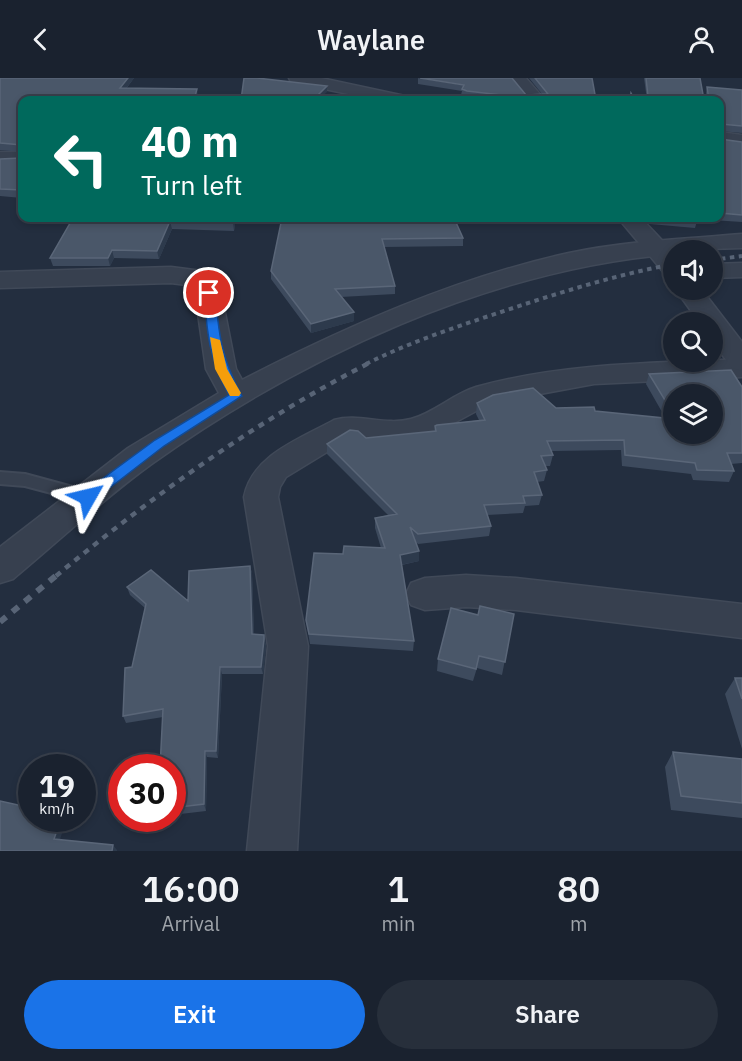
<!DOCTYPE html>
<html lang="en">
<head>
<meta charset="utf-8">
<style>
  :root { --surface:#1a222f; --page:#272f3b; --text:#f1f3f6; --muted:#9fa4aa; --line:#383f4b; --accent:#1a73e8 }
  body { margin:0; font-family:"IBM Plex Sans",sans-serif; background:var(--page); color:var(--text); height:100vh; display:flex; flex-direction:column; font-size:22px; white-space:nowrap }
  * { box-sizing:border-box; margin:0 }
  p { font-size:20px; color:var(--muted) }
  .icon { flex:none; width:33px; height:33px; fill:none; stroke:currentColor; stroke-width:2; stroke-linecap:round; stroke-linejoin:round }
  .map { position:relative; height:773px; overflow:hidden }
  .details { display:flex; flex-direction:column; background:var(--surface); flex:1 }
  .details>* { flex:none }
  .top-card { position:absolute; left:18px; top:18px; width:706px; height:126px; border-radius:12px; box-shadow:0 3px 9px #0003,0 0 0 2px var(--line); background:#00695c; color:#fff; overflow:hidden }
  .controls { position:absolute; left:663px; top:162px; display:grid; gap:12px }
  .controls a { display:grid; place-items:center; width:60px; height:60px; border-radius:50%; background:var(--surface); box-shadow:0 3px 9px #0003,0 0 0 2px var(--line); font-size:30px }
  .speed { position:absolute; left:18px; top:676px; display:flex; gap:12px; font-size:30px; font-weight:700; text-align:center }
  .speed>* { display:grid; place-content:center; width:78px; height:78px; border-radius:50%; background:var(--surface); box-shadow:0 3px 9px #0003,0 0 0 2px var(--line); line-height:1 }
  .speed small { font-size:15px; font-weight:400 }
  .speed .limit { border:9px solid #d22; background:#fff; color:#111 }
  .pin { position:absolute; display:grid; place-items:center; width:51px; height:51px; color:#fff; margin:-26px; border:3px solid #fff; border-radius:50%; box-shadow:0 2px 6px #0007 }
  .me { position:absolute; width:66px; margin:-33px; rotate:53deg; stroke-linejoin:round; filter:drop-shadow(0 0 4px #0008) }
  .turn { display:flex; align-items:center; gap:21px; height:126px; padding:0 24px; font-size:27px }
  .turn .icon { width:78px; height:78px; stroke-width:2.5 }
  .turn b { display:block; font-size:42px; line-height:51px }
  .eta { display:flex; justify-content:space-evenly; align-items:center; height:102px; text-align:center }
  .eta b { font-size:36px; font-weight:600; line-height:42px }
  .action { display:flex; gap:12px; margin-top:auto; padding:12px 24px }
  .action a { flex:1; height:69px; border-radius:36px; background:var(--accent); color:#fff; font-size:24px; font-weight:600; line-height:69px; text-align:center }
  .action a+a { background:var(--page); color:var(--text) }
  header { display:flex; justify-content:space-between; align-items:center; height:78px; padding:0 24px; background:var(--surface); font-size:27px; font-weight:600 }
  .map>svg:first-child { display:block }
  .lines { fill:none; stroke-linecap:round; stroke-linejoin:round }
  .service-casing { stroke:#404958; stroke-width:4 }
  .minor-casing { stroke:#404958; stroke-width:3 }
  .tertiary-casing { stroke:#404958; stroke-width:3 }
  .service { fill:#37404f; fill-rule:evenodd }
  .minor { fill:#37404f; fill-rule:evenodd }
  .tertiary { fill:#37404f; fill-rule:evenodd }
  .rail-far2 { stroke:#586476; stroke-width:4; stroke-dasharray:4.5 4.5; stroke-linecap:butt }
  .rail-far1 { stroke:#586476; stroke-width:4.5; stroke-dasharray:6 6; stroke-linecap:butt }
  .rail { stroke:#586476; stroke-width:6; stroke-dasharray:8 8; stroke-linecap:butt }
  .wall { fill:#3d4a5d; fill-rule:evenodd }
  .shaded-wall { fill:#2d3a4c }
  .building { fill:#4a5769; stroke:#5a6678; stroke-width:1.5 }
  .route { fill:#1a73e8; stroke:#114b97; stroke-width:1.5 }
  .slow { fill:#f59e0b }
</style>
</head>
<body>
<header><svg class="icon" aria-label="back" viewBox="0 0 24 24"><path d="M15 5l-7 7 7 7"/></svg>Waylane<svg class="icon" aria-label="person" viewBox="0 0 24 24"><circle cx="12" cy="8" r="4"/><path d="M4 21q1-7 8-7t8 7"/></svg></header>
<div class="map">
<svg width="742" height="773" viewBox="0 0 742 773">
  <rect width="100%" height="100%" fill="#232e3f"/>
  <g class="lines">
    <defs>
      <path id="service" d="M0,394L25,396L95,415L98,419L95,423L89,425L25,408L0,406Z"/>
      <path id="minor" d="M289,0H321L405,18L408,22H377L291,4Z
        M720,54L742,57V69L720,66Z
        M0,74H22V86H0Z
        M742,156V170L674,172V176C490,191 302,279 153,385C104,420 60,462 13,501L0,505V469L128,370L219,315L206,291L194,208L171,205L0,210V194L171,189L202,193L215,199L219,204L236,291L242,302C346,249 455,200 569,175C626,163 684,161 742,156Z
        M742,185V199L712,200V186Z
        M742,281V299L594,306L491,325L428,359L387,365L350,360L286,399L280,409L278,419L308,568L297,773H247L268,568L244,419C252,377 300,361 334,342C359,335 385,348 411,341C434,335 453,316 476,309C562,285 655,285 742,281Z
        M466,497L516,500L742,526V560L516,532L466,529L425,532L411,527L406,516L411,505L425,500Z"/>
      <path id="tertiary" d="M509,0H526L545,22H527Z
        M618,140H641L674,175V198L665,196Z
        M676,212H702L742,264V293L732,290L712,263V244H699Z"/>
    </defs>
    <use href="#service" class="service-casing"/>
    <use href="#minor" class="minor-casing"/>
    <use href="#tertiary" class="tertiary-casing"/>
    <use href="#service" class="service"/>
    <use href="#minor" class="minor"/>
    <use href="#tertiary" class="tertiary"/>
    <path class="rail-far2" d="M712,182L742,178
      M366,286C414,262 465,246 516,229C568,212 620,196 674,186"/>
    <path class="rail-far1" d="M56,498C154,417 256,343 369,285"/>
    <path class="rail" d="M0,544L58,496"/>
  </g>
  <path class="wall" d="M0,0H134L126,11L198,18L197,22H22V120L0,118V81L21,80L22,74L0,72Z
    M418,0L526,17L542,16L529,0H592L596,22H495L466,19L461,17L462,13L418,6Z
    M644,0H700L704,22H647Z
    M707,9L742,12V55L720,53V61L742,64V144L696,141L697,143L695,150L650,146L643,140H720V22H707L706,15Z
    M73,140H236L234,153L172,151L159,181L114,180L110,188H53L50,180Z
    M282,140L463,160V168L384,169L395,208V216L341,219L354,234V243L311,255L271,201V193Z
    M673,244H674V257L671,251Z
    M649,296L742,309V385L731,386L734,393L729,404L693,402L691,396L622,388L621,372L551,373L553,377L550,388H545L547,392L544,403L537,404L542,417L539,427L525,428L523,435L487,437L491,448L489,458L418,466L417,465L419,483L402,487L414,563L413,573L310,566L306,542L343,476L381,470L375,450V440L388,437L327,376V366L366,360L434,353L435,348L479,342L476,336L477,325L595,333L666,341L646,306ZM674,316L712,356H674Z
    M250,488L252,495L254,556L264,557L266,568L263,596H222L218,680L207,679L206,733L172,737V690L163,639L126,645L123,638L132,589L145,530L130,517L127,509L188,523Z
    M514,536L502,597L477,590L473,603L437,593L438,581L478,537Z
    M735,600H742V671L725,616Z
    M673,674L742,681V740L671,732L665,689Z"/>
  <path class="shaded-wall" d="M128,0H134L121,17L120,10Z
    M327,8V14L318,22L317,18Z
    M197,11L198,18L197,22H194Z
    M234,140H236L234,153L233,145Z
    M170,143L172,151L159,181L157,173Z
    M112,172L114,180L110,188L108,180Z
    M354,234V243L311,255V246Z
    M419,473V483L400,487V477Z
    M250,488L252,495L254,564L252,556Z
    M264,561L266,568L263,596L261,589Z
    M220,589L222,596L218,680L216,673Z
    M205,673L207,679L206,733L204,726Z
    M61,741H67L58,767L54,761Z
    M113,767L117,772V773H112Z"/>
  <path class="building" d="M0,0H128L120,10L197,11L194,22H22V112L0,111V81L21,80L22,67L0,65Z
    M244,0H257L327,8L317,18L325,19L323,22H241Z
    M420,0H512L526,17L548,16L535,0H592L596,22H515L519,19L467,13L462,11L464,7Z
    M646,0H700L704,22H680L648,18Z
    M707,9L742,12V48L721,46L720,61L742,64V137L720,135V22H709Z
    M631,15L635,22H630Z
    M73,140H234L233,145L170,143L157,173L112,172L108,180H50Z
    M282,140H454L463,160L382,161L395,208L335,211L354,234L311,246L271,193Z
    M658,140H696L697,143Z
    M690,235L696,244H674V246L673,244Z
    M731,292L742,309V375H727L734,393L697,392L695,385L625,377L624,362L547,363L553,377L541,378L547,392L534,394L542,417L523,418L525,425L484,427L491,448L418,456L410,449L419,473L400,477L414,563L309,556L306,542L314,475L343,476L344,468L385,470L375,440L397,436L327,366L350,352L358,353L366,360L436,353L435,348L437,347L485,342L477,325L493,317L533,310L556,330L594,329L595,333L674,341V356H712V316H674V337L649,296Z
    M250,488L252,556L264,557V561L261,589H220L216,673H205L204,726L172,730V690H160L163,631L123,638L125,590L132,589L146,526L127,509L151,492L188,523L189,493Z
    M480,528L514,536L505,584L479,578L476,591L438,581L451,530L478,537Z
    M735,600H742V621Z
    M673,674L742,681V725L681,718Z
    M0,723L32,730V741H61L54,761L113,767L112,773H0Z"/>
  <path class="route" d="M209,211L215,215C219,257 221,280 242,318L164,368L94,422H83V415L155,362L229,317C209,280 207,256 204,215Z"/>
  <path class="slow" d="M210,259L220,262L227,291L241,315L239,318H230L215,291Z"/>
</svg>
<div class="controls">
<a><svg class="icon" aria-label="sound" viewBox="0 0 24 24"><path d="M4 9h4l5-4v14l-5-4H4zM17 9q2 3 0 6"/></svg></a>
<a><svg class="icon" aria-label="search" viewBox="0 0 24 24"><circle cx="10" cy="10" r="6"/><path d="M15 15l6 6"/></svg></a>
<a><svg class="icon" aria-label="layers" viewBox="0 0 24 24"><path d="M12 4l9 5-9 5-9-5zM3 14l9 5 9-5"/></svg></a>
</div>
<div class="speed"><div>19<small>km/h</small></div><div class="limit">30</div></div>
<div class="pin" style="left:209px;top:215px;background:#d93025"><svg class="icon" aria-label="arrive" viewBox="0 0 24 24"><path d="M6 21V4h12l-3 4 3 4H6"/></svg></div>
<svg class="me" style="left:88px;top:419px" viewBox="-20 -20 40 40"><path d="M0-17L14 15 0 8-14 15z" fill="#1a73e8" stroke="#fff" stroke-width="4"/></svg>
<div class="top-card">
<div class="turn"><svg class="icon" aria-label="left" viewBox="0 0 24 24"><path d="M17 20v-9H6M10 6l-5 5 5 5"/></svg><div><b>40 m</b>Turn left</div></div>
</div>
</div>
<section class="details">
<div class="eta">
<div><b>16:00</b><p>Arrival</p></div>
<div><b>1</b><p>min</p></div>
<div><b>80</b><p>m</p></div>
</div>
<div class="action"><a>Exit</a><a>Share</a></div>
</section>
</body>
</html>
